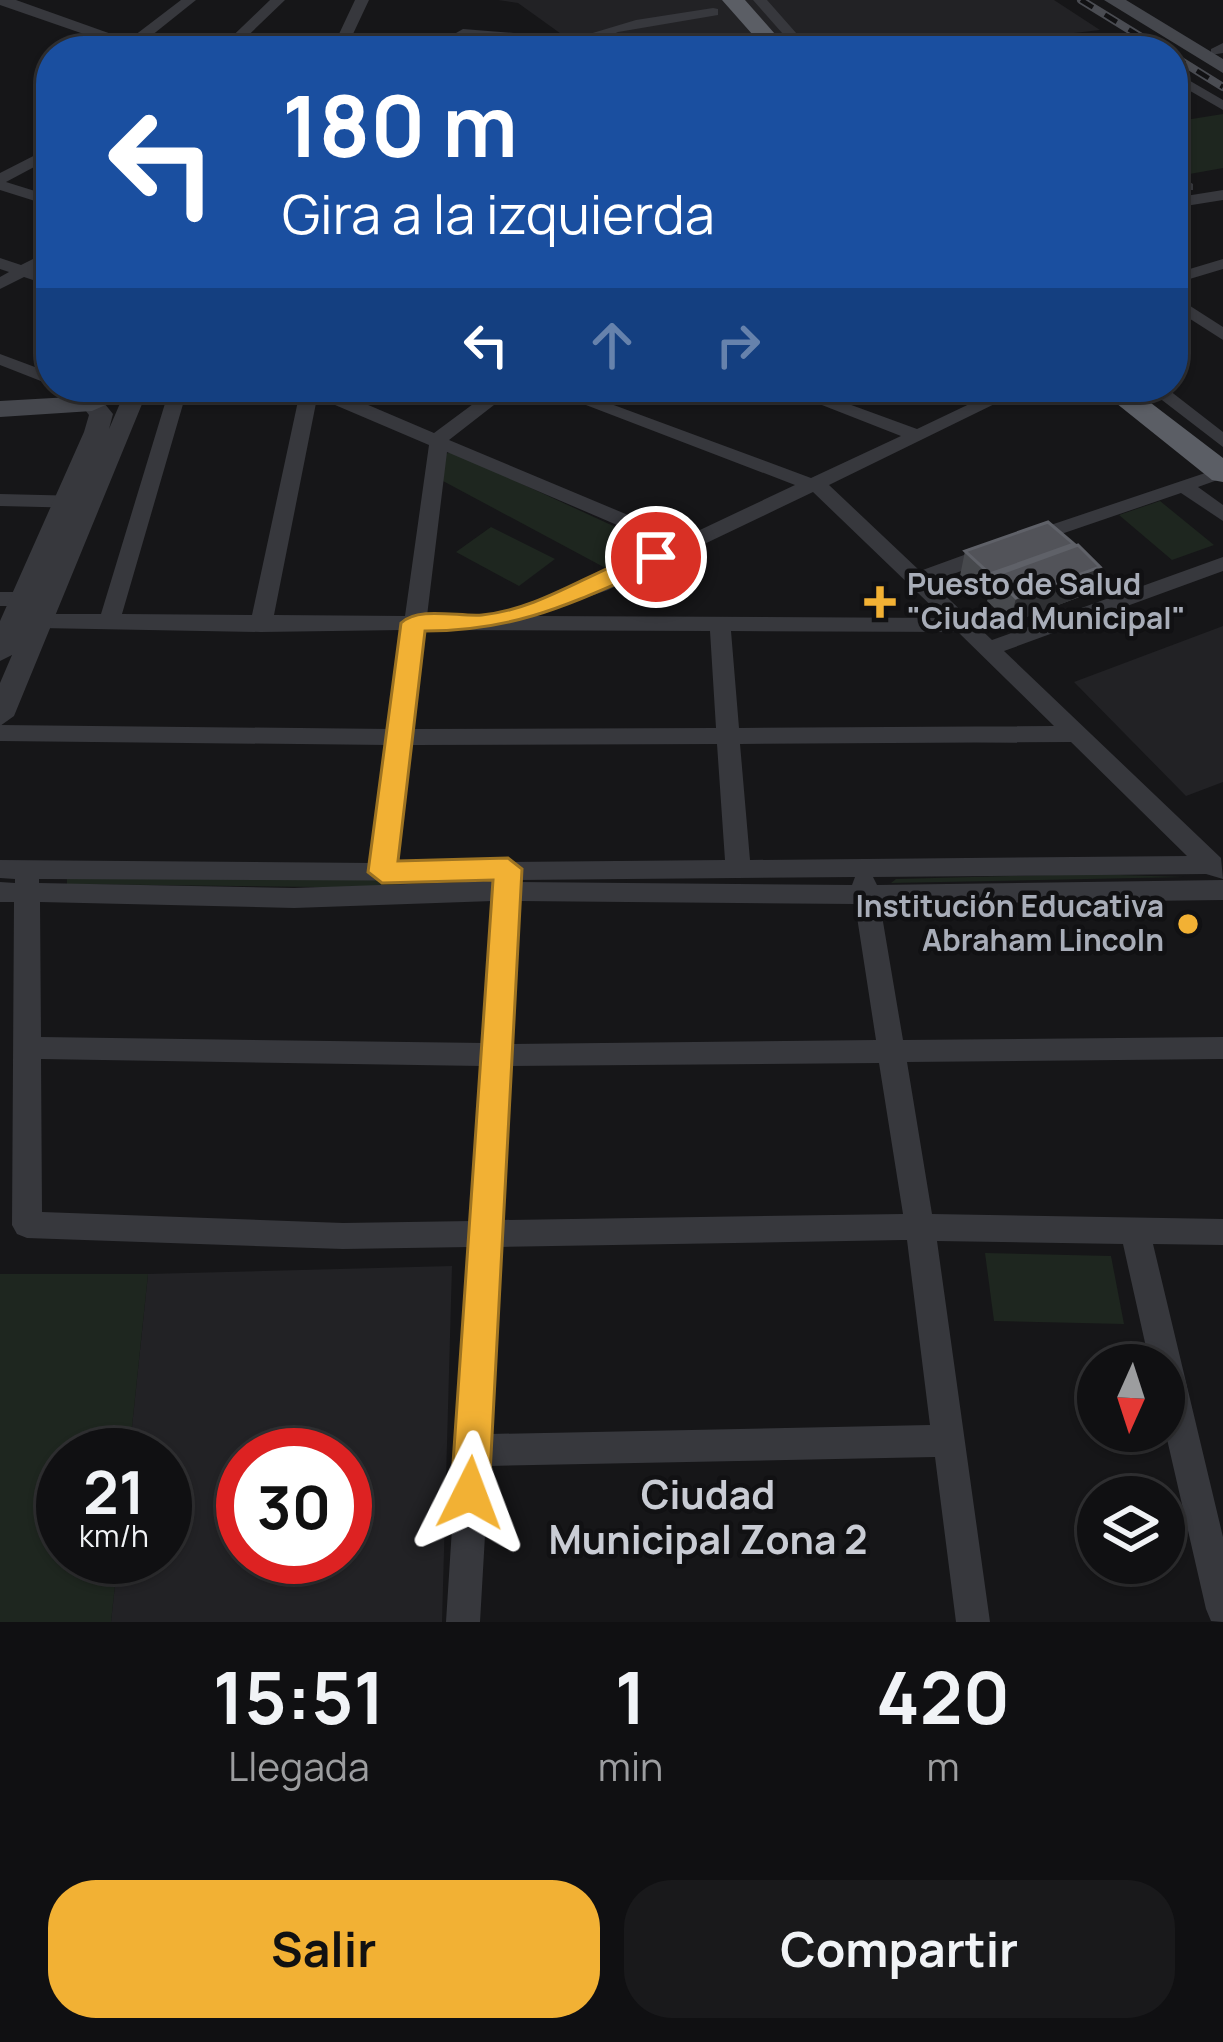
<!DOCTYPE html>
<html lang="es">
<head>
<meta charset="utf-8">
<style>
  :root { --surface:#101012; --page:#19191b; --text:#f1f3f6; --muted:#9c9d9f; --line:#303032; --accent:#f2b134 }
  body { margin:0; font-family:Manrope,sans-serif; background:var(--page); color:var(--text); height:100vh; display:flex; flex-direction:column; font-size:45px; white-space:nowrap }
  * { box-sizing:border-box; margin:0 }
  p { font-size:39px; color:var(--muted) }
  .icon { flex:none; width:66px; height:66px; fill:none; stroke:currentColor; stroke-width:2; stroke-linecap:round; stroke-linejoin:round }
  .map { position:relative; height:1622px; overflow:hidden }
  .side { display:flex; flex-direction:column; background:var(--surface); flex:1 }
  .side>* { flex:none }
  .top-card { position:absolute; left:36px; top:36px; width:1152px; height:366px; border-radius:48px; box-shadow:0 3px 9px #0004,0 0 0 3px var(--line); background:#1a4fa0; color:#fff; overflow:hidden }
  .needle { width:78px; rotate:183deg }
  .tools { position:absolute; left:1077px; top:1344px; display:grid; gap:24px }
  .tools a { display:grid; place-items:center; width:108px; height:108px; border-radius:50%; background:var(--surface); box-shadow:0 3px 9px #0004,0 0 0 3px var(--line); font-size:60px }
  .speed { position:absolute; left:36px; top:1428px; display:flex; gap:24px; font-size:60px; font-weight:700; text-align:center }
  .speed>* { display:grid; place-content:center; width:156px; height:156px; border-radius:50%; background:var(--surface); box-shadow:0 3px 9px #0004,0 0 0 3px var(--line); line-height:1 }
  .speed small { font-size:30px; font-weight:400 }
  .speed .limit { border:18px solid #d22; background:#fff; color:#111 }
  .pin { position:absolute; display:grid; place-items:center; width:102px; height:102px; color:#fff; margin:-51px; border:6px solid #fff; border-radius:50%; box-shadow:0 3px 12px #0007 }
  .me { position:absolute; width:132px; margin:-66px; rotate:3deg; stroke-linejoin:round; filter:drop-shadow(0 0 9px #0008) }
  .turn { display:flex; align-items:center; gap:42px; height:252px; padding:0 48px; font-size:54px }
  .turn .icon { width:156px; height:156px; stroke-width:2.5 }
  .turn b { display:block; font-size:84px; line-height:102px }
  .lanes { display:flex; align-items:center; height:114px; padding:0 48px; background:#0003; justify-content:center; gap:60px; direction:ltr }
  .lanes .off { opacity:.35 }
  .eta { display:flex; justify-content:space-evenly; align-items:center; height:204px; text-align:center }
  .eta b { font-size:72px; font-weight:700; line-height:84px }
  .action { display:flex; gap:24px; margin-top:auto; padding:24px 48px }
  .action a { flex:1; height:138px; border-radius:48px; background:var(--accent); color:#111; font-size:48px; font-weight:700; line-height:138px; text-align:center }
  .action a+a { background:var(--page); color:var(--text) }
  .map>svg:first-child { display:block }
  .built { fill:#222225; fill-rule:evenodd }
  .green { fill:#1e261f }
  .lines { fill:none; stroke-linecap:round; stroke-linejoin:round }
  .minor { fill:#37383d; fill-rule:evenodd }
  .tertiary { fill:#37383d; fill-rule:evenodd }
  .secondary { fill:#45474d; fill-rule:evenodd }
  .trunk { fill:#5b5e65; fill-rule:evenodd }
  .rail-casing { stroke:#4a4c52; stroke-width:8 }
  .rail { stroke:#111113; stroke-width:4.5; stroke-dasharray:14; stroke-linecap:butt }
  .wall { fill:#47494d }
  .shaded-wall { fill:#2f3033 }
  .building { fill:#525359; stroke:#5f6168; stroke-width:3 }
  .route { fill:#f2b134; stroke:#9d7322; stroke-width:3 }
  .poi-dot { fill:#f2b134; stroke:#111113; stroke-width:4.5 }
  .labels { text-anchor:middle; stroke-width:9; stroke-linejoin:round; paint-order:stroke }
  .poi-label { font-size:30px; font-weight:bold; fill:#a8adb8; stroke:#111113; text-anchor:start }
  .near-neighbourhood-label { font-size:39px; font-weight:bold; fill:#c9ccd4; stroke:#111113 }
</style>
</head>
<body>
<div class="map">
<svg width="1223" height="1622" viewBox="0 0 1223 1622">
  <rect width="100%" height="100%" fill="#161618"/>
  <path class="built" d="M498,0H1054L1100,30L919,51H570L564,36L518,3Z
    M1223,626V782L1186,796L1074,682Z
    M452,1266L442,1622H111L118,1557H165V1455H129L148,1274ZM243,1455H345V1557H243Z"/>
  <path class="green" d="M1223,114V168L1184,175L1173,166V122Z
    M453,452L661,548L611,571L443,481L444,454Z
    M1160,501L1214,545L1172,560L1119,515Z
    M491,527L555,559L519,586L456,552Z
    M1089,874L1184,877L891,883L896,879Z
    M67,878L401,880L400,888L67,884Z
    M985,1253L1111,1256L1124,1324L994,1321Z
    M0,1274H148L129,1455H63V1557H118L111,1622H0Z"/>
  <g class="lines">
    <path class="minor" d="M181,0H196L136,48H126V42Z
      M270,0H285L232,51H217Z
      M355,0H369L345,51H331Z
      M753,0H767L812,51H798Z
      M713,8L718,9V15L618,32L576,51H561L566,45L468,37L462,51H448L456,33L463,29L576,38L636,20Z
      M1223,43V53L1211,55V49Z
      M1119,47L1140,51H1112Z
      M1173,71L1223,100V110L1173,81Z
      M51,147V158L6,182L51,196V206L0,190V173Z
      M1173,171L1193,184V190H1181L1173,184Z
      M1223,190V200L1173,208V198Z
      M51,250V262L36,270L51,275V286L24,277L0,289V277L9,272L0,269V258L21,265Z
      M1223,259V269L1173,284V274Z
      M1173,295L1223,327V340L1173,308Z
      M0,354L51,373V385L0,365Z
      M59,387H83L85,390L76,396Z
      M170,387H188L122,614L252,615L298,401L306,393L300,387H326L434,433L496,387H517L449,440L683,538L795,485L539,387H565L811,478L901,436L776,387H802L917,429L1005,387H1029L829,485L920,571L986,547H1000L1003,552L1000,557L931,582L992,640L1223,557V571L1004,651L1221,858L1223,879L1206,874L873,877L877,885L1223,880V900L880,904L903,1040L1223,1037V1059L907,1062L932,1214L1223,1219V1245L1153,1244L1223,1537V1622L1211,1621L1206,1609L1164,1426V1365H1150L1123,1244L937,1241L990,1622H956L935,1457L489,1466L480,1622H446L470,1247L343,1249L27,1238L17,1234L12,1225L14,902H0V882L15,883V879L0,878V860L372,863L388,745L0,741V725L390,729L403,630L261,632L40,628L32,626L18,606H0V592C28,592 29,591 46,614H101ZM321,399L429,445L405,616L274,615L316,403ZM447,452L666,546L594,580L508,610L506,616H427ZM813,492L944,618L534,616L608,590ZM425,630L710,631L716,728L413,729ZM731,631L958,632L1054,726L739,728ZM1071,742L1187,856L750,860L740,744ZM717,744L725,860L397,863L411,745ZM855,877L852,885L519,882V880ZM39,879L494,881L294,888L39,883ZM493,901L484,1043L41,1037L40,902L294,908ZM518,901L855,904L876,1040L511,1044ZM41,1059L482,1066L472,1221L343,1223L42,1212ZM879,1063L903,1214L501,1220L509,1066ZM903,1240H907L930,1425L490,1434L500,1247Z
      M1145,387H1165L1223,432V447Z
      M1223,467V478L1198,487L1223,505V521L1181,493L1032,544L1025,546L1015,540L1018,536Z
      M0,494L83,496L93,502L83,508L0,506Z"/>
    <path class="tertiary" d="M0,0H16L159,51H133L0,5Z
      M127,387H149L14,716L0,726V683L12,655L0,661V621L84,432L89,415L80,403L84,398H100L113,414L109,429Z"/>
    <path class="secondary" d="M1104,0H1126L1223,59V73Z
      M110,387H146L92,411L0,417V401L88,396Z"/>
    <path class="trunk" d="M722,0H745L790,51H767Z
      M1096,387H1130L1223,458V482L1212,480Z"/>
    <defs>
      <path id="rail" d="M1081,0L1164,51
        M1173,56L1223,87"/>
    </defs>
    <use href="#rail" class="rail-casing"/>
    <use href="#rail" class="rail"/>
  </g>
  <path class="wall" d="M1074,544L1073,547L1093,592L1010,623L987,601L988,598L985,599L960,576L965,551Z"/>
  <path class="shaded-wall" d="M1074,544L1067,569L993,576L988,598L985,599L990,574Z
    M1100,567L1093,592L1010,623L1016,598Z"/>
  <path class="building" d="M1048,522L1074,544L990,574L965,551Z
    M1078,545L1100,567L1016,598L993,576Z"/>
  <path class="route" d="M656,550L668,557L664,563C577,600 522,631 425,631L398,861L508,858L522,869L489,1493L483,1506L470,1512L456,1506L451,1493L493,880L382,883L368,872L401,623C418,606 459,617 482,615C544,609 597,566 656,550Z"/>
  <g class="poi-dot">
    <path d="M874 584h12v12h12v12h-12v12h-12v-12h-12v-12h12z"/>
    <circle cx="1188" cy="924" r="12"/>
  </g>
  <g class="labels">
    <g class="poi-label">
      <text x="907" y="595">Puesto de Salud<tspan x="907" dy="34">"Ciudad Municipal"</tspan></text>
      <text x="1164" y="917" text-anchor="end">Institución Educativa<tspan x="1164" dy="34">Abraham Lincoln</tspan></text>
    </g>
    <g class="near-neighbourhood-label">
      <text x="708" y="1509">Ciudad<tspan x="708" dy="45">Municipal Zona 2</tspan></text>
    </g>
  </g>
</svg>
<div class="tools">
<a><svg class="needle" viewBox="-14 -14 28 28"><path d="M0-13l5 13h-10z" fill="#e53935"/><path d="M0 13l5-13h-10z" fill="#9c9d9f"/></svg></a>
<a><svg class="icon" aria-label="layers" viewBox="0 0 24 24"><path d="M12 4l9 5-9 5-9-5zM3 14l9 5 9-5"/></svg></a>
</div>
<div class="speed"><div>21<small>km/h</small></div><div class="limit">30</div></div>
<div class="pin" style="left:656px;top:557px;background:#d93025"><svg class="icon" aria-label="arrive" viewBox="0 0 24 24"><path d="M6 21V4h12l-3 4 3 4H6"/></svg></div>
<svg class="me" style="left:470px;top:1493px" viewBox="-20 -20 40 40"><path d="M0-17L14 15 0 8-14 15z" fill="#f2b134" stroke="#fff" stroke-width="4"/></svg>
<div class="top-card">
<div class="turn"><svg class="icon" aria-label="left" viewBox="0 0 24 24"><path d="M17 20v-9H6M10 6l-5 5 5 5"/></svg><div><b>180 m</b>Gira a la izquierda</div></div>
<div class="lanes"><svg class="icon" aria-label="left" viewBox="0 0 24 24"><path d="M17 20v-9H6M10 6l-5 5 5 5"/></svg><svg class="icon off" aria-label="ahead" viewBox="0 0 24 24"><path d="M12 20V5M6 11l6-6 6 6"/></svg><svg class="icon off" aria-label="right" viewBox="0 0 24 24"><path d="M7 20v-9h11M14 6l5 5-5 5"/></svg></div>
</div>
</div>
<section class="side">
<div class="eta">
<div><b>15:51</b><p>Llegada</p></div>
<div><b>1</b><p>min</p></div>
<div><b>420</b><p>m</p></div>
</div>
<div class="action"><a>Salir</a><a>Compartir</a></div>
</section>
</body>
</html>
